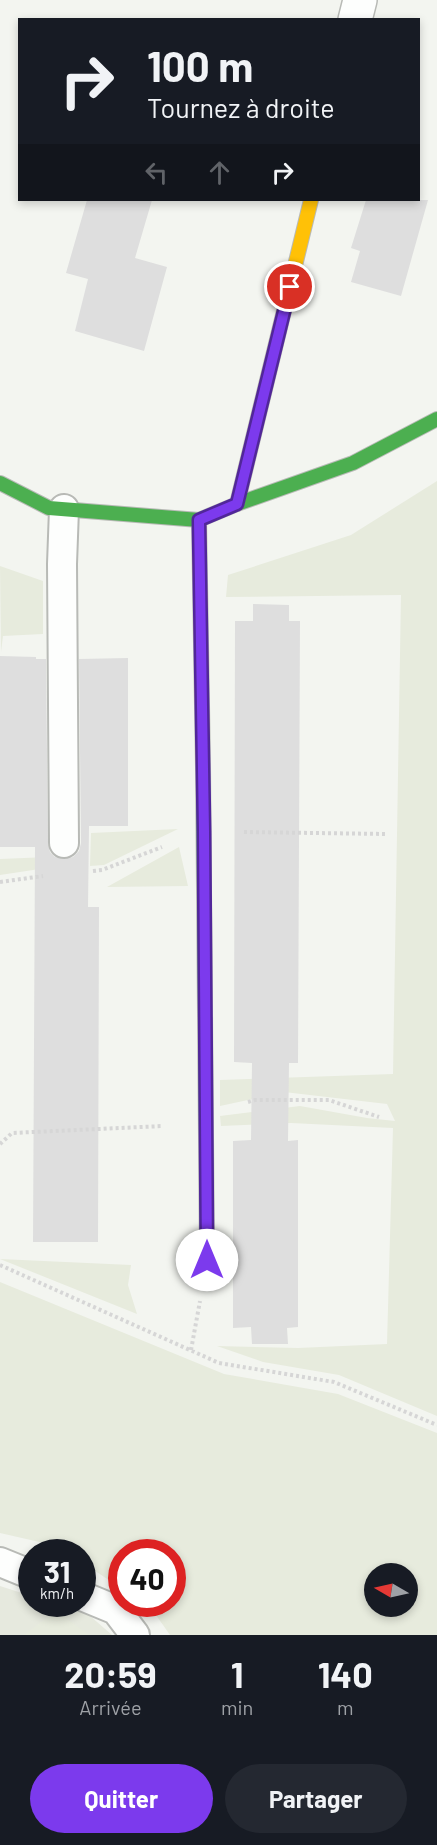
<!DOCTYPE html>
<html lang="fr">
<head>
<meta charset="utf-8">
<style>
  :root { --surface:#171b24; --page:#242831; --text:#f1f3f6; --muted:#9ea1a6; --accent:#7c3aed }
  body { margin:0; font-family:Barlow,sans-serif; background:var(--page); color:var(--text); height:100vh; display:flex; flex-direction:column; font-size:22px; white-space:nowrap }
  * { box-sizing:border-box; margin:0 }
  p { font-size:20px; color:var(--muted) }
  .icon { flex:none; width:33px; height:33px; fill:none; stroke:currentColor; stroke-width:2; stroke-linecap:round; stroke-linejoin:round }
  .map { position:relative; height:1635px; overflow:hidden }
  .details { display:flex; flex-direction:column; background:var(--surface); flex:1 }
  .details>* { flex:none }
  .hud { position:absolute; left:18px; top:18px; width:402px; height:183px; border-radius:0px; box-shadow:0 3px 9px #0003; background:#171b24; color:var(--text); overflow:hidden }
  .needle { width:39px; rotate:279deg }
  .controls { position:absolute; left:364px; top:1563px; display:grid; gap:12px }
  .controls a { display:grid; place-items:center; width:54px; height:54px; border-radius:50%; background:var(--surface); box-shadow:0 3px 9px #0003; font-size:30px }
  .speed { position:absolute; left:18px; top:1539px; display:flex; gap:12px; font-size:30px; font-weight:700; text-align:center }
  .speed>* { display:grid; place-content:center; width:78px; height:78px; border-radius:50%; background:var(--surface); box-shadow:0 3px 9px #0003; line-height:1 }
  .speed small { font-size:15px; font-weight:400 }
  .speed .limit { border:9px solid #d22; background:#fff; color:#111 }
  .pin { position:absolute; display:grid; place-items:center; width:51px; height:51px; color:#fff; margin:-26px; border:3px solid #fff; border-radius:50%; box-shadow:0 2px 6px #0007 }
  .me { position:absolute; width:66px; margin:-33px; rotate:0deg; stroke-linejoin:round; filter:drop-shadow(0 0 4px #0008) }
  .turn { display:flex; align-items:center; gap:21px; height:126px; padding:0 30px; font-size:27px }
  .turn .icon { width:78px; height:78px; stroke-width:2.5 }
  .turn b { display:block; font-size:42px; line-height:51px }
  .lanes { display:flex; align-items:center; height:57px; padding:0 30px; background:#0003; justify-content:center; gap:30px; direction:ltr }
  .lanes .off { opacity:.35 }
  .eta { display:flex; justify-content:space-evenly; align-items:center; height:102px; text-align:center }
  .eta b { font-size:36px; font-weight:700; line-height:42px }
  .button { display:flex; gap:12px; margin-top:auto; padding:12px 30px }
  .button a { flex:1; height:69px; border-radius:36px; background:var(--accent); color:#fff; font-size:24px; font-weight:700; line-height:69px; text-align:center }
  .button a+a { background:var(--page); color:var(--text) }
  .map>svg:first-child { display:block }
  .built { fill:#e6e9de }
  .green { fill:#e7ebdd; fill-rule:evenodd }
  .building { fill:#dedede }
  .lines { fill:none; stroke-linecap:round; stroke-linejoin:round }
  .lane-casing { stroke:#b8bab6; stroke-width:32 }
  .street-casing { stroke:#b8bab6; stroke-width:36 }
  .fast-casing { stroke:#b8bab6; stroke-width:16 }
  .slow-casing { stroke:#b8bab6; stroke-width:16 }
  .path { stroke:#d6d6d6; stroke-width:4; stroke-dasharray:3 3; stroke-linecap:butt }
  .lane { stroke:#fdfefd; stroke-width:28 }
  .street { stroke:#fdfefd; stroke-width:33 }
  .fast { stroke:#4caf50; stroke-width:14 }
  .slow { stroke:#ffc107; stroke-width:14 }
  .route-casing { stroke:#51269a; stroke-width:15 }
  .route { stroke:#7c3aed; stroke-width:10 }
</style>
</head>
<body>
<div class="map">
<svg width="437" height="1635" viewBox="0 0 437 1635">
  <rect width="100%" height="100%" fill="#f3f5f0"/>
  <path class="built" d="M0,1586L31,1596L32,1604H54L89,1615L112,1635H0Z"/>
  <path class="green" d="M437,481V1416L339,1375L263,1362L217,1346L298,1348L387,1344L393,1128L291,1123L221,1126L220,1116L300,1106L367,1118L395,1121L387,1104L284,1092L220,1106V1080L393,1074L401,595L226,597L228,575L351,535Z
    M0,566L43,581V634L3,636L1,652Z
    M178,829L104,865L90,866L91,833Z
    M179,847L188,886L107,887Z
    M48,857L53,867L0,875V859Z
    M0,1259L131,1265L128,1285L137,1314Z
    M0,1282L224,1374L338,1394L437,1433V1635H170L151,1608L145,1604H172V1552H122L121,1588L83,1563L82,1552H67L57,1546L0,1533ZM375,1574H408V1606H375Z
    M56,1611L89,1635H24Z"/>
  <path class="building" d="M87,200H152L135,258L167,267L144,351L75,331L88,279L66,273Z
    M366,200H428L401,296L351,282L360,251L351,248Z
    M253,604L289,605V621H300L298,1063H289L288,1141L298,1140V1327L287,1328L288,1344H252L251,1327L233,1328V1141L251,1140L252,1063L234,1062L235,621H253Z
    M0,656L36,657V659H46L48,843L50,852L55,857L64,859L73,857L79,851L81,843L79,659L128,658V826H89L88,907H99L98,1242H33L35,847H0Z"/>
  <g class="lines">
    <defs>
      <path id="lane" d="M64,843L62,564L64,509
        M0,1562L32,1575
        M82,1596L116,1610L135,1635"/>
      <path id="street" d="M355,20L360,0"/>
      <path id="fast" d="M0,483L49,508L199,520L237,504L353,463L437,419
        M203,767L207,1260"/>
      <path id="slow" d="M237,504L311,200
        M199,520L203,767"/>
    </defs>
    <use href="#lane" class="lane-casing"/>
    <use href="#street" class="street-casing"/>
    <use href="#fast" class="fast-casing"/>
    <use href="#slow" class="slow-casing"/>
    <path class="path" d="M244,832L387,834
      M93,871L102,870L162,847
      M0,882L43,876
      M248,1102L255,1100H329L379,1117
      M0,1144L12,1133L163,1126
      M0,1265L219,1363L334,1382L437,1425
      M191,1350L200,1301"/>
    <use href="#lane" class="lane"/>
    <use href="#street" class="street"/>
    <use href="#fast" class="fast"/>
    <use href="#slow" class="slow"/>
  </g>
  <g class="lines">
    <defs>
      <path id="route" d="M207,1260L204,831L199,520L237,504L290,287"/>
    </defs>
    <use href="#route" class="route-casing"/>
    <use href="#route" class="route"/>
  </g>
</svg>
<div class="controls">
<a><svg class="needle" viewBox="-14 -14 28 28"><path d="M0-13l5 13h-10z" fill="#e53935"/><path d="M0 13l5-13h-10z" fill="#9ea1a6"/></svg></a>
</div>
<div class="speed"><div>31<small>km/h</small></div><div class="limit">40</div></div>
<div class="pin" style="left:290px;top:287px;background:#d93025"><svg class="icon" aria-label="arrive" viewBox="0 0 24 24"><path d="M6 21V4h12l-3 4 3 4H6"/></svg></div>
<svg class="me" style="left:207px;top:1260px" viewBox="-20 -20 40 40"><circle r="19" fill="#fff"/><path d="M0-13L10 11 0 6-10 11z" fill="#7c3aed"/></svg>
<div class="hud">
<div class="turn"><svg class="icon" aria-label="right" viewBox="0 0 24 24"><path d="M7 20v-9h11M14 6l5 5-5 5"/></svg><div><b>100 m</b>Tournez à droite</div></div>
<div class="lanes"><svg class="icon off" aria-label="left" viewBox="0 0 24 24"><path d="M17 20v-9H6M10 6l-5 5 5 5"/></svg><svg class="icon off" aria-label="ahead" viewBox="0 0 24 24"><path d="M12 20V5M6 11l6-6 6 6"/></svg><svg class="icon" aria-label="right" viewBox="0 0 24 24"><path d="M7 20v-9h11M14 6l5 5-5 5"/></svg></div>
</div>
</div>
<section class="details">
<div class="eta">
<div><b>20:59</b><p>Arrivée</p></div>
<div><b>1</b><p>min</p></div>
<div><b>140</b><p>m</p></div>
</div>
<div class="button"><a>Quitter</a><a>Partager</a></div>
</section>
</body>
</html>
